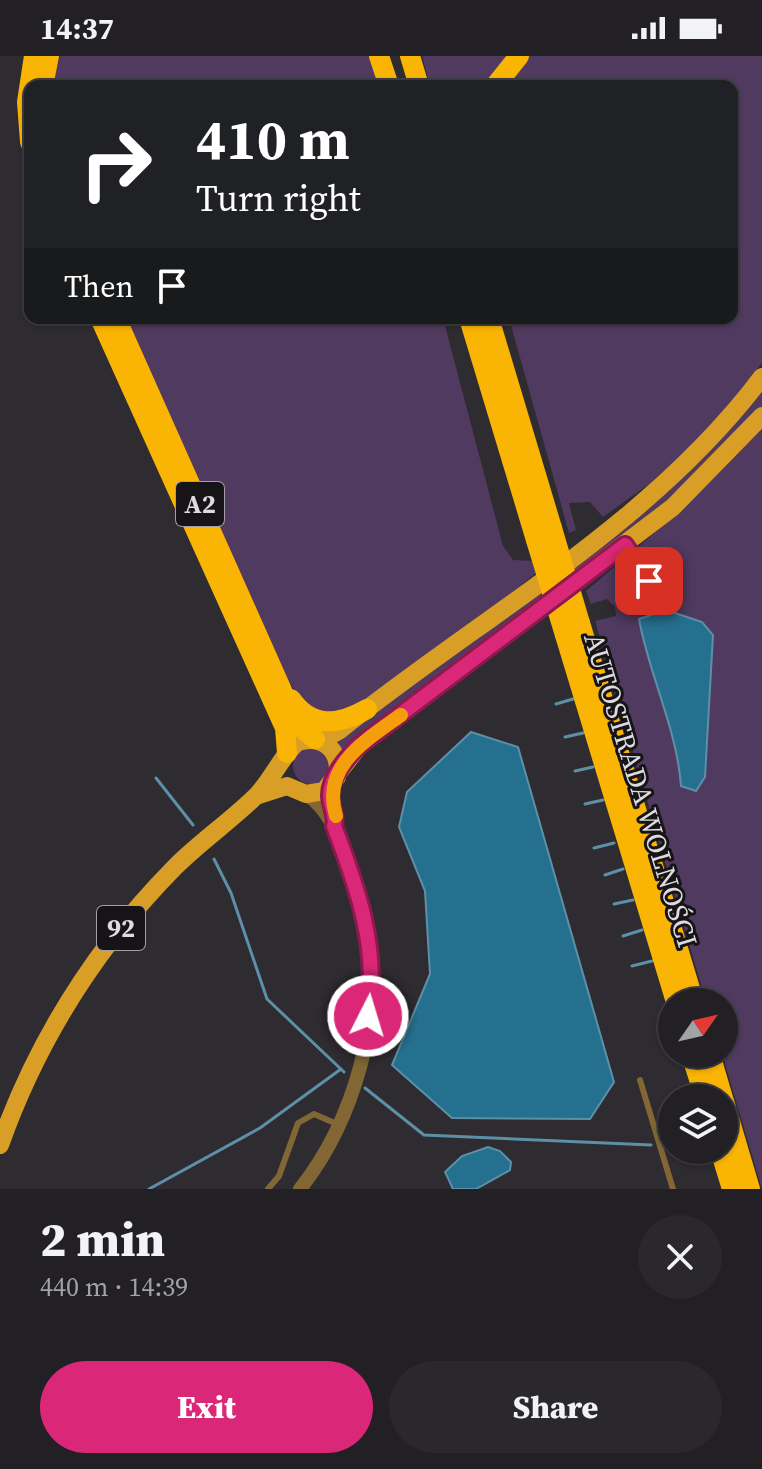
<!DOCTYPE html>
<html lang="en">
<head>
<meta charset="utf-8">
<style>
  :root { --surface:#222025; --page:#2a282d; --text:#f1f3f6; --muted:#a2a3a7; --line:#3f3e42; --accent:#db2777 }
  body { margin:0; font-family:"Source Serif 4",serif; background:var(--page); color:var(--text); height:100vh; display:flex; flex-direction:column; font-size:30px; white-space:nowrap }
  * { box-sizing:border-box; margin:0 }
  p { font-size:26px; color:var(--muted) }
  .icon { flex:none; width:44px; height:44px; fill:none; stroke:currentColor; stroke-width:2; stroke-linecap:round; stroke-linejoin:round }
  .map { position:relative; height:1133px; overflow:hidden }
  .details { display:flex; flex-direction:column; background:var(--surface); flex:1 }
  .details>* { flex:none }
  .banner { position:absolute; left:24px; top:24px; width:714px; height:244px; border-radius:16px; box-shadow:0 2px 6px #0004,0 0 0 2px var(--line); background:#202124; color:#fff; overflow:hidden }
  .needle { width:52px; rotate:56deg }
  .controls { position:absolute; left:658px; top:932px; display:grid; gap:16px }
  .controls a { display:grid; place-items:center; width:80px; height:80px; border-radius:50%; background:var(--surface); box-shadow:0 2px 6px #0004,0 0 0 2px var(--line); font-size:40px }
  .pin { position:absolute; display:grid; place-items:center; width:68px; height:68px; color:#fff; margin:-34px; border-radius:16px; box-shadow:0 4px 12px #0006 }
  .me { position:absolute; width:88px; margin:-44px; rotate:5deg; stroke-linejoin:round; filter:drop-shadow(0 0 6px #0008) }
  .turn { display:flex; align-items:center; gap:28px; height:168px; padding:0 40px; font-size:36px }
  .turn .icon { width:104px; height:104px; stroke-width:2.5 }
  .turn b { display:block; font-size:56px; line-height:68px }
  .then { display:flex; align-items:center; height:76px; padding:0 40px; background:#0003; gap:16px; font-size:30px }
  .round { display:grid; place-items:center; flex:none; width:84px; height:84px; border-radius:42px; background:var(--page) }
  .summary { display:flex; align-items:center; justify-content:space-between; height:136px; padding:0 40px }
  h1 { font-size:48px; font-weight:800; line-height:60px }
  .cta { display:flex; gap:16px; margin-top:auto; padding:16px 40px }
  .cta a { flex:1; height:92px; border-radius:48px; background:var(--accent); color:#fff; font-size:32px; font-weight:800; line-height:92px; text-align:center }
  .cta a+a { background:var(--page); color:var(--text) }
  .status { display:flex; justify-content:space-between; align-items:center; height:56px; padding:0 40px; background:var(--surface); direction:ltr }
  .status svg { height:22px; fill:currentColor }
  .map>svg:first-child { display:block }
  .green { fill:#513a60 }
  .water { fill:#26708f; stroke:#5d90a7; stroke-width:2 }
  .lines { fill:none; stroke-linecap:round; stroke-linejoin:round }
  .stream { stroke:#5d90a7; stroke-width:3 }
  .service { stroke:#826735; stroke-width:6 }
  .tertiary { stroke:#826735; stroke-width:14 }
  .primary { stroke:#d89e25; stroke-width:18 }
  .motorway { stroke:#fab404; stroke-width:20 }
  .motorway-bridge { stroke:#fab404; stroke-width:20 }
  .route-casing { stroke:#8e194d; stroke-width:20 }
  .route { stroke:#db2777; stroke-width:14 }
  .slow { stroke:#f59e0b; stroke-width:14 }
  .labels { text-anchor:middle; stroke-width:6; stroke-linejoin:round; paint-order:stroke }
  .shield { fill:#161417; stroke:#a19fa3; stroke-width:2 }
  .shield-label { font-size:26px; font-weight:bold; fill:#dddbdf }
  .street-label { font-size:28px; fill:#dddbdf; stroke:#161417 }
</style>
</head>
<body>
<div class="status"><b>14:37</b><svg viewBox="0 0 49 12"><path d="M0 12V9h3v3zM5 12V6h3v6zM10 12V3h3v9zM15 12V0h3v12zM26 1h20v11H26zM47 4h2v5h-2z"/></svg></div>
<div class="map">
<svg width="762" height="1133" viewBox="0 0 762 1133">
  <rect width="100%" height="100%" fill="#2e2b31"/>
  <path class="green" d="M60,0H371L381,30H52Z
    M422,0H514L491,30H430Z
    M527,0H762V307L705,378L649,428L603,461L590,446L569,447L576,474L569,477L509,262H732V30H501Z
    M126,262H443L503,490L513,504L533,505L537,516C490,554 379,651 324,660L299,642L287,622Z
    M762,329V354L712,409L344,696L333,683L534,534Z
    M762,371V1133L722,998L724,946H706L595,565L616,560L615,551L607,543L591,548L586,535L684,452Z
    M293 710a18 18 0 1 1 36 0a18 18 0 1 1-36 0Z"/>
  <path class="water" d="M666,554L702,566L713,579L705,721L696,735L681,730C677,673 649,619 639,563Z
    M471,676L518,691L614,1026L590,1063L452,1062L392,1009L430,918L425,835L399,771L407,736Z
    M488,1091L500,1095L511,1106L510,1114L476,1133H453L445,1116L462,1100Z"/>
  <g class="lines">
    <path class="stream" d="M556,648L573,643
      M565,681L583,677
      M575,715L593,711
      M156,722L193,769
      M585,748L603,744
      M594,792L614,787
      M214,803L231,837L267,943L344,1016
      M605,819L623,813
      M614,848L633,844
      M623,880L642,874
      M632,910L652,905
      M365,1032L424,1079L651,1089
      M669,1091H672
      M149,1133L260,1072L341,1013"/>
    <path class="service" d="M625,489L649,525
      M640,1024L673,1133
      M268,1133L279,1120L298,1067L314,1058L339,1069"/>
    <path class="tertiary" d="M332,729L334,770
      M300,1133C354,1065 384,960 368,874C364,852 356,831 349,809C340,784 330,753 306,738"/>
    <path class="primary" d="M320,685L340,674C482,560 651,469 762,321
      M256,740L287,730L306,738L324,735L360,689L673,451L762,360
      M0,1089C37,985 97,890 175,811C201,785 232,764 258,738C272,723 285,695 298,686C323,678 342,695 337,721"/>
    <path class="motorway" d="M379,0L389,30
      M410,0L419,30
      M43,30L49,0
      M495,30L519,0
      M30,86L27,46L34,0
      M100,262L285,672L287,697
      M116,262L297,668L315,683
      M469,262L536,484
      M489,262L552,472
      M580,567L694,946
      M565,579L676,946
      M291,643C312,673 339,669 367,653
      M691,998L705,1042
      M710,998L723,1042
      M724,1045L750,1133
      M720,1094L732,1133"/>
    <path class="motorway-bridge" d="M552,472L580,567
      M536,484L565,579"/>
  </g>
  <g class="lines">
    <defs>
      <path id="route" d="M368,960C379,893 358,833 334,770C337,758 330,751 330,739C330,721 348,700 360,689L625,489L649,525"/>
    </defs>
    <use href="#route" class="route-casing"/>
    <use href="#route" class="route"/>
    <path class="slow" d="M336,760C321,710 365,685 401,659"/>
  </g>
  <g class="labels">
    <g class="shield">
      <rect x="176" y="426" width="48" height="44" rx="6"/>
      <rect x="97" y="850" width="48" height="44" rx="6"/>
    </g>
    <g class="shield-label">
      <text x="200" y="457">A2</text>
      <text x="121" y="881">92</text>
    </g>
    <g class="street-label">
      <text transform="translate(641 734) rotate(73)" y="10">AUTOSTRADA WOLNOŚCI</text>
    </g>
  </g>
</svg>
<div class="controls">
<a><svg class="needle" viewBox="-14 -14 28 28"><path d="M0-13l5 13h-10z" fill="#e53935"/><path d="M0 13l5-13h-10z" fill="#a2a3a7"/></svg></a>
<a><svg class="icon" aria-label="layers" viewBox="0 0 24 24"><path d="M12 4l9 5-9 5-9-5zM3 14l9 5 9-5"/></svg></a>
</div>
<div class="pin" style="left:649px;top:525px;background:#d93025"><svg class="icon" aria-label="arrive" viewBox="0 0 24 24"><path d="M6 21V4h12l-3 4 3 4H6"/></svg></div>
<svg class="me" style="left:368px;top:960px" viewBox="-20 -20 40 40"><circle r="17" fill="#db2777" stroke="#fff" stroke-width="3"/><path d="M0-11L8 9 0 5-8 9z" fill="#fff"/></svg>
<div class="banner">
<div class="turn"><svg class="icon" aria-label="right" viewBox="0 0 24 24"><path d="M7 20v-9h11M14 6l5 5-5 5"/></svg><div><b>410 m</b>Turn right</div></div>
<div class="then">Then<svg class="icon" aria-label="arrive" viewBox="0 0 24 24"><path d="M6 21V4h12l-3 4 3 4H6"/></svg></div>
</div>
</div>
<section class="details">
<div class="summary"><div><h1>2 min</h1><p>440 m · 14:39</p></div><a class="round"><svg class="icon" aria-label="close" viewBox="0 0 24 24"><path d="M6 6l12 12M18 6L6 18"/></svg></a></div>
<div class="cta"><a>Exit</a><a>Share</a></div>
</section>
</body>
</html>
